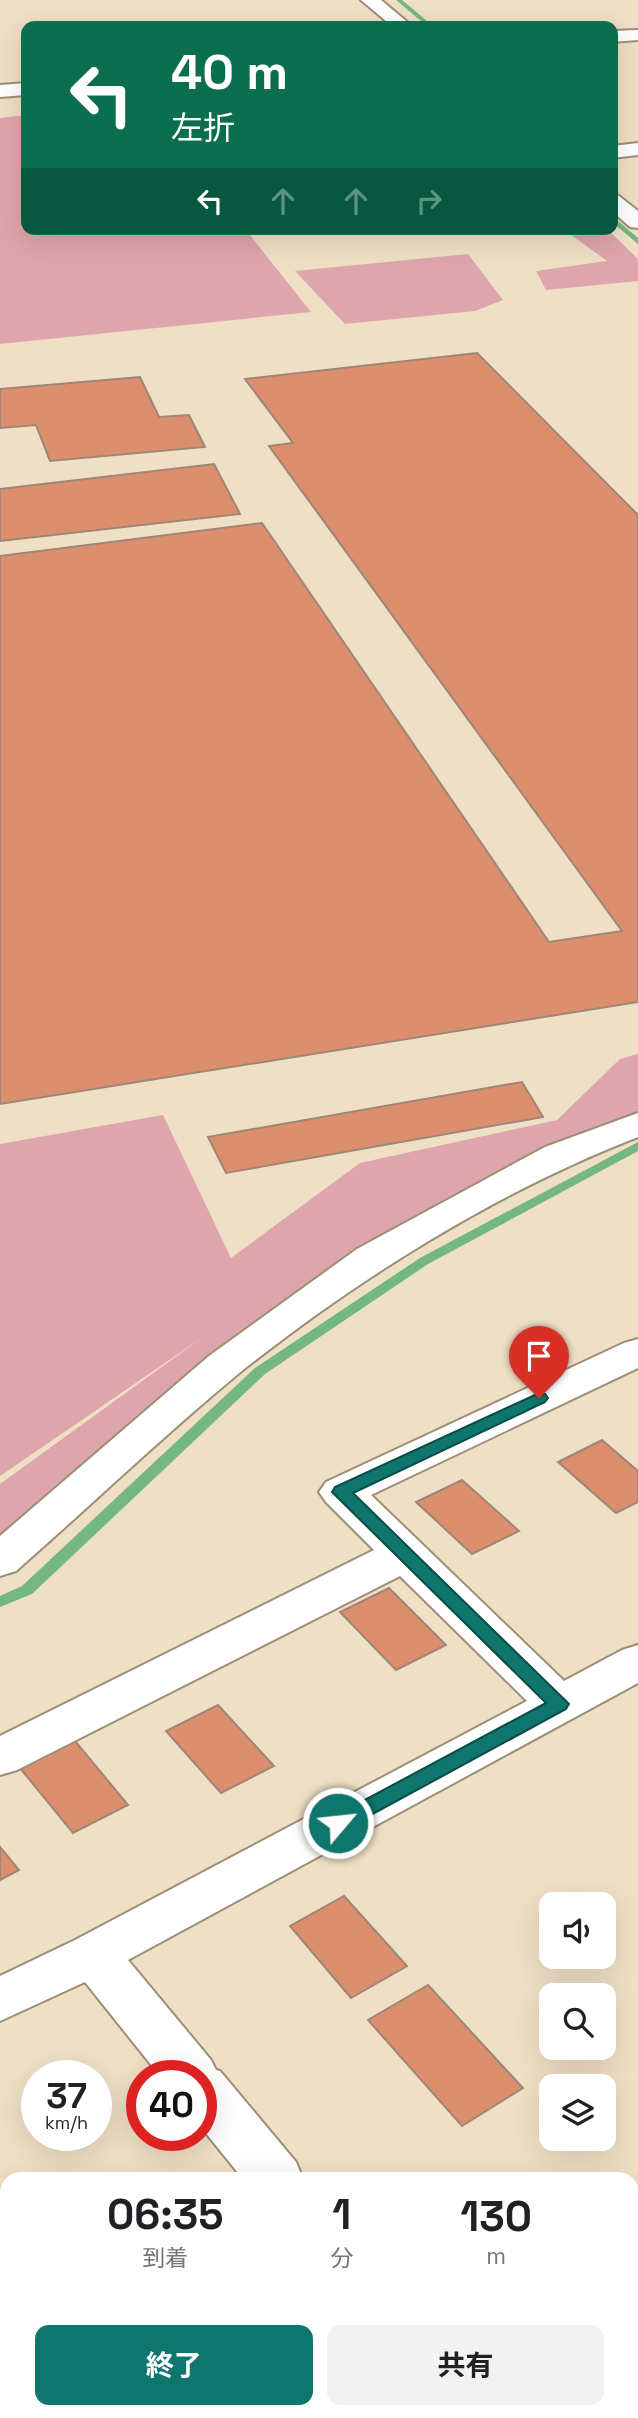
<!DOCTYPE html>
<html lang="ja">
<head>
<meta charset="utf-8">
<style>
  :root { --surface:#fff; --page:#f2f2f2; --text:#202124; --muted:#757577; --accent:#0f766e }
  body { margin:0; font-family:"Space Grotesk","Noto Sans JP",sans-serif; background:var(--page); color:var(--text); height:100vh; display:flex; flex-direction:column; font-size:26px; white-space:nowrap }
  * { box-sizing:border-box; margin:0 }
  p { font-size:23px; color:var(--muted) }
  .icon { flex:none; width:38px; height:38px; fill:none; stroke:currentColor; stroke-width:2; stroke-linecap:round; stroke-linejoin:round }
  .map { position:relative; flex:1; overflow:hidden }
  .details { position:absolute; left:0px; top:2172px; width:639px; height:247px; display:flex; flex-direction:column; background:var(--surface); border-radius:21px 21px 0 0; box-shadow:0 7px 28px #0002 }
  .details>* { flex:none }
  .top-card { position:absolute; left:21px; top:21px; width:597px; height:214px; border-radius:14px; box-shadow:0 7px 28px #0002; background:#0b6e4f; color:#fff; overflow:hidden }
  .fabs { position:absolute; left:539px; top:1892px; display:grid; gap:14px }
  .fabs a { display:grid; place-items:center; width:77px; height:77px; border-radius:14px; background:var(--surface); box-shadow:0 7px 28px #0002; font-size:35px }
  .speed { position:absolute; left:21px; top:2060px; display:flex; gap:14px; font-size:35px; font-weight:700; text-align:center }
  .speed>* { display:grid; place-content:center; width:91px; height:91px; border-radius:50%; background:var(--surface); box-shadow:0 7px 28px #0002; line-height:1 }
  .speed small { font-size:18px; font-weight:400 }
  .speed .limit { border:10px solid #d22; background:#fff; color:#111 }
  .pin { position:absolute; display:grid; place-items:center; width:60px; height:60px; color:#fff; margin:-72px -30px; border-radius:50% 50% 50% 0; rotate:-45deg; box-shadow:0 0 7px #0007 }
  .pin .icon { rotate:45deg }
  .me { position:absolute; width:77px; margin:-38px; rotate:62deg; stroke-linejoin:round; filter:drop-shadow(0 0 5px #0008) }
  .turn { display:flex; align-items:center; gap:24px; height:147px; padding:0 35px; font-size:32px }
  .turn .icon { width:91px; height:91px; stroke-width:2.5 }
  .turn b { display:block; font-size:49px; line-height:60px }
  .lanes { display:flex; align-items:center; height:66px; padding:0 35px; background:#0003; justify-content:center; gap:35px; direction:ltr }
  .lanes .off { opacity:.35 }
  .eta { display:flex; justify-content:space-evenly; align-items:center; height:119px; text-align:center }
  .eta b { font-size:42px; font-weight:700; line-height:49px }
  .cta { display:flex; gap:14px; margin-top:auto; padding:14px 35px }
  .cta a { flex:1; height:80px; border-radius:14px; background:var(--accent); color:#fff; font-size:28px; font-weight:700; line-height:80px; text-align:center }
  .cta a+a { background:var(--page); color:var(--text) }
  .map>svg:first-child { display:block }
  .green { fill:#dea5ac }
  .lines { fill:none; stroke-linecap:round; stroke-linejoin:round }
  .stream { fill:#74b780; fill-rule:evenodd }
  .building { fill:#db8f6d; stroke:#a08579; stroke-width:2 }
  .minor-casing { stroke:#9d8e76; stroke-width:4 }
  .minor { fill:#fff; fill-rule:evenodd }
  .route { fill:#0f766e; stroke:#0a4d48; stroke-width:2 }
</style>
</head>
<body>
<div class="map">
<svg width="638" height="2418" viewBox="0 0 638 2418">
  <rect width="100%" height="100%" fill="#efdfc5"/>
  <path class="green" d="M26,115V229H245L311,312L0,344V118Z
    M563,229H607L638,259V281L546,290L536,271L607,261Z
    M468,254L503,300L475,311L345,324L295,271Z
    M638,1054V1124L371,1258L0,1556V1484L203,1337L0,1476V1144L163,1115L231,1258L360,1163L557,1120L620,1059Z"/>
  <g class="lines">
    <path class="stream" d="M396,0H402L433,26H427Z
      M612,216L638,238V244L612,222Z
      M638,1142V1151L428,1264L265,1374L32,1594L0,1607V1596L22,1586L255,1368L420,1258Z"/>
  </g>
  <path class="building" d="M477,353L638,515V1002L0,1104V556L262,523L549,942L622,931L269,446L293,443L245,379Z
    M140,377L159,417L189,415L205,447L50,461L36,425L0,428V389Z
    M214,464L240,514L0,541V489Z
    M522,1082L543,1117L226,1173L208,1137Z
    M602,1440L638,1471V1502L616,1513L558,1462Z
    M462,1480L519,1531L472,1554L416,1502Z
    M389,1588L446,1645L396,1670L340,1612Z
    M218,1705L274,1766L221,1793L166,1731Z
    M75,1741L128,1805L73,1833L20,1768Z
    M0,1847L19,1870L0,1880Z
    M344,1896L407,1966L351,1998L290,1926Z
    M428,1985L523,2088L462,2126L368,2020Z"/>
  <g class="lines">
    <defs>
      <path id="minor" d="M361,0H381L412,26H392Z
        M638,30V40L612,42V31Z
        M26,83V95L0,97V85Z
        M638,143V155L612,158V146Z
        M612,194L619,196L638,211V228L630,227L612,211Z
        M638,1113V1137C496,1192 357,1279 238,1374C162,1437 90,1506 16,1571L0,1576V1536L209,1356L357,1249L545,1147Z
        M638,1339V1368L371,1495L564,1681L622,1650L638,1645V1683L128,1960L211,2060L216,2070L220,2071L296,2162L303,2179H243L201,2127V2076H160L85,1982L0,2021V1976L75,1940L527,1701L400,1576L17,1770L0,1775V1736L374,1550L326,1502L319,1492L326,1482L624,1343Z
        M438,2412H500L503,2418H441Z"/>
    </defs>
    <use href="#minor" class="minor-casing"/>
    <use href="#minor" class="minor"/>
  </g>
  <path class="route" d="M539,1393L545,1394L548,1398L545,1402L353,1493L569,1704L566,1709L345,1829L338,1831L331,1829L328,1823L331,1818L546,1703L332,1492L335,1487Z"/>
</svg>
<div class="fabs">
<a><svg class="icon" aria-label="sound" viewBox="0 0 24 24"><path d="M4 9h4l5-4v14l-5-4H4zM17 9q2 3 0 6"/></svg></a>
<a><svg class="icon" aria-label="search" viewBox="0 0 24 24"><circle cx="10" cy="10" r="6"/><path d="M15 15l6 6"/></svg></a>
<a><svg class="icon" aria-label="layers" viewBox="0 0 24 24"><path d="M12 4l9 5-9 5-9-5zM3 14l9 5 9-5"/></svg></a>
</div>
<div class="speed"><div>37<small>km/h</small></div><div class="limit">40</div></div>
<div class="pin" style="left:539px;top:1398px;background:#d93025"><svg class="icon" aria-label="arrive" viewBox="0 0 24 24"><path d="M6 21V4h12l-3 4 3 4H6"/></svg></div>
<svg class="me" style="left:338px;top:1823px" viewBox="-20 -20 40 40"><circle r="17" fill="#0f766e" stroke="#fff" stroke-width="3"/><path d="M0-11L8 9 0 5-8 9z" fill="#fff"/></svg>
<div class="top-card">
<div class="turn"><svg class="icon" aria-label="left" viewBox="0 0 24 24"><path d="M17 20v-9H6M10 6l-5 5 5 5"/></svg><div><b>40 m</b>左折</div></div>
<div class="lanes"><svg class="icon" aria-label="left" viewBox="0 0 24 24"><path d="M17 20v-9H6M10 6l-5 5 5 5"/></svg><svg class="icon off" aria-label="ahead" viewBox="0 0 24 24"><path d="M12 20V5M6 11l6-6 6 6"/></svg><svg class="icon off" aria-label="ahead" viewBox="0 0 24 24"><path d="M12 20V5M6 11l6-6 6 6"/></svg><svg class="icon off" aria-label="right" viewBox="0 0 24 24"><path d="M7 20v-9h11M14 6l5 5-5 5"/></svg></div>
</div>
<section class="details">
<div class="eta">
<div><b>06:35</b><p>到着</p></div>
<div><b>1</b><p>分</p></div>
<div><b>130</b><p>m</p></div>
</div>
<div class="cta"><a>終了</a><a>共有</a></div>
</section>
</div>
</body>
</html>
